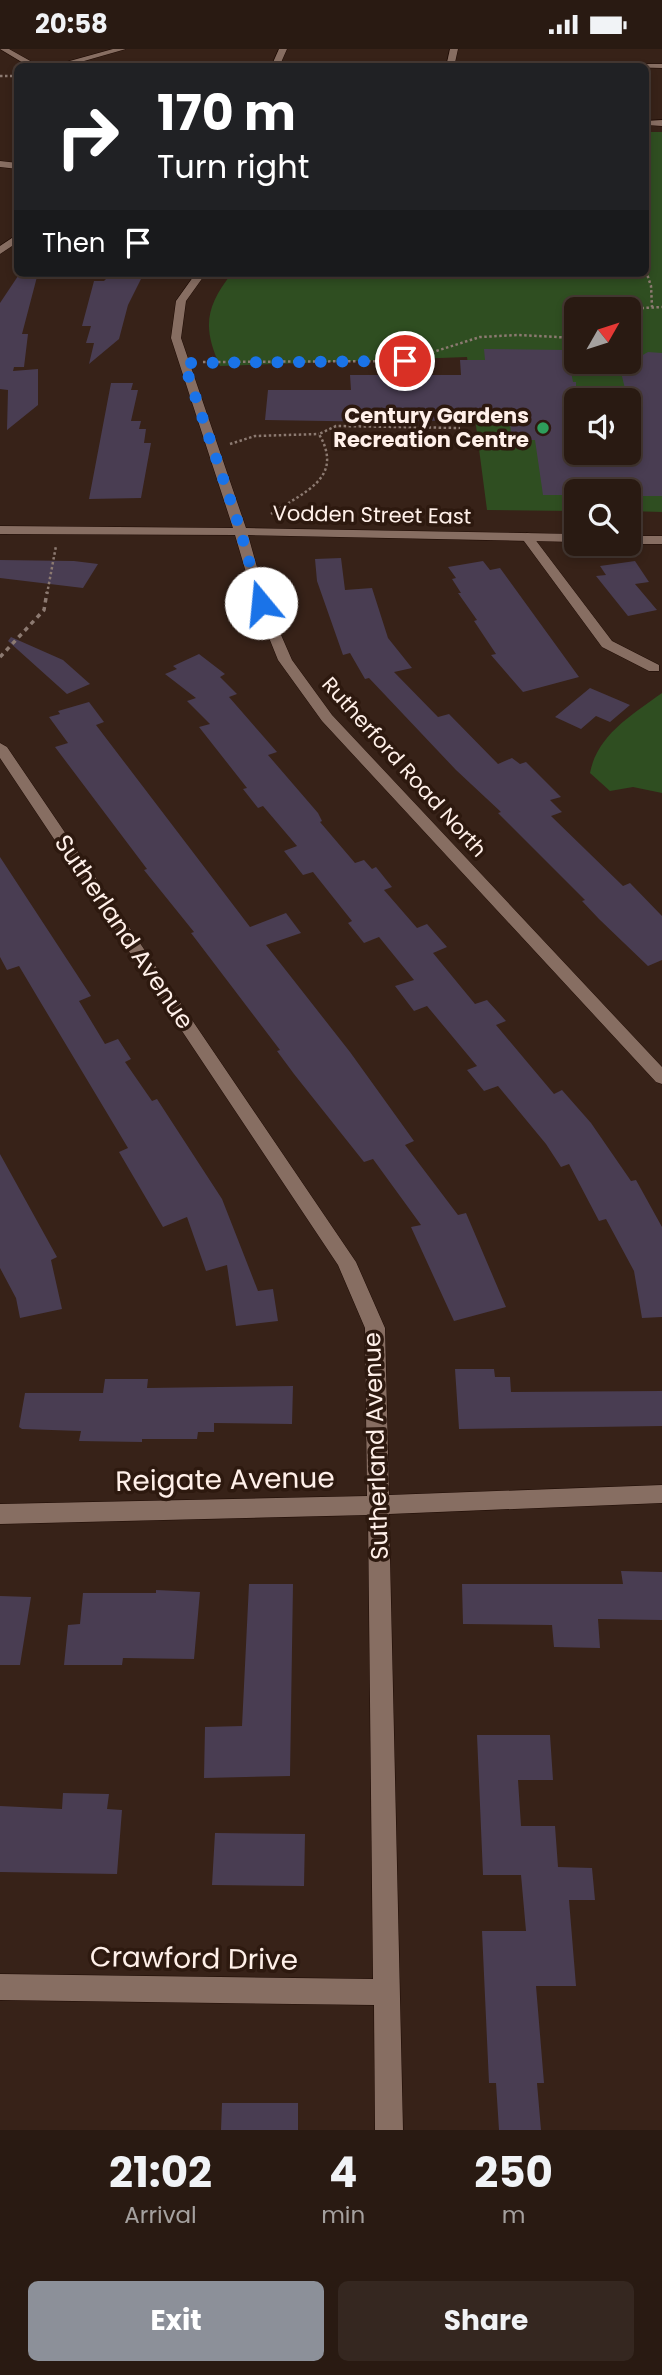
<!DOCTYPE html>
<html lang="en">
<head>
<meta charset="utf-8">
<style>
  :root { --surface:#291a12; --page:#352720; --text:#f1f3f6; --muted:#a5a19f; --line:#453832; --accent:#8c9099 }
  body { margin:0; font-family:Poppins,sans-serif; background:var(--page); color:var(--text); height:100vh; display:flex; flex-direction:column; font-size:26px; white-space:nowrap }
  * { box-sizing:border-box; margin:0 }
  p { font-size:23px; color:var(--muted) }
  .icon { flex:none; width:38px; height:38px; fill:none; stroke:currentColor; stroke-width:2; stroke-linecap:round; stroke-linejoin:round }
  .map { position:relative; height:2081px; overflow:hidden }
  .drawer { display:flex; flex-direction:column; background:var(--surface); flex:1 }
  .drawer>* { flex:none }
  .guide { position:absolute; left:14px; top:14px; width:635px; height:214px; border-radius:10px; box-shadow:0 4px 10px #0003,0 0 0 2px var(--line); background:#202124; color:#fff; overflow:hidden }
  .needle { width:46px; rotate:51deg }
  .tools { position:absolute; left:564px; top:248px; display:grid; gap:14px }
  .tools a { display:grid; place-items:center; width:77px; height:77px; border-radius:10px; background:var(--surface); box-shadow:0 4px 10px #0003,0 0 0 2px var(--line); font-size:35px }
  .pin { position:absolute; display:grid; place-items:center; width:60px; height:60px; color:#fff; margin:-30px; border:4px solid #fff; border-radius:50%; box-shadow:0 2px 7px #0007 }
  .me { position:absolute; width:77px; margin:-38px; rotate:343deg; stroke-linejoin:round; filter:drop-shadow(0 0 5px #0008) }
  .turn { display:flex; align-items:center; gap:24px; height:147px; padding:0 28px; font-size:32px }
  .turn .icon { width:91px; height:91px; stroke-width:2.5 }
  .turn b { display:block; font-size:49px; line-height:60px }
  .then { display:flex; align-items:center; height:66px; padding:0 28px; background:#0003; gap:14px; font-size:26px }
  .eta { display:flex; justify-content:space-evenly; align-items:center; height:119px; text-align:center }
  .eta b { font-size:42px; font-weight:700; line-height:49px }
  .cta { display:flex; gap:14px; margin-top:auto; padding:14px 28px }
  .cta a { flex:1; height:80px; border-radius:10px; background:var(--accent); color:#fff; font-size:28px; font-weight:700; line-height:80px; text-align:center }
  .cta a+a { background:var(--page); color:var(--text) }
  .status { display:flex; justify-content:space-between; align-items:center; height:49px; padding:0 35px; background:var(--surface); direction:ltr }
  .status svg { height:19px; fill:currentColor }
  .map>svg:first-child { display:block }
  .green { fill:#2f4e21; fill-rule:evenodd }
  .building { fill:#493d52 }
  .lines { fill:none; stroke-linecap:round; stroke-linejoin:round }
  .minor-casing { stroke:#1e0b04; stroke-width:1 }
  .tertiary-casing { stroke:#1e0b04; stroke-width:1 }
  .path-far1 { stroke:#8c7a71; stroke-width:2.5; stroke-dasharray:2.5 2.5; stroke-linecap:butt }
  .path { stroke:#8c7a71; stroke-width:3.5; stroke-dasharray:4.5 4.5; stroke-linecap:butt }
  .minor { fill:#876e62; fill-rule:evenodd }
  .tertiary { fill:#876e62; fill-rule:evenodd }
  .route { stroke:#1a73e8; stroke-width:12; stroke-dasharray:0 21.6 }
  .leisure-dot { fill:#2e9e5b; stroke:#2d190f; stroke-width:2.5 }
  .labels { text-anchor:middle; stroke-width:7; stroke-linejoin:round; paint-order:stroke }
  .far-poi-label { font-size:21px; font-weight:bold; fill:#fff0e9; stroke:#2d190f; text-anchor:end }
  .far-street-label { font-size:21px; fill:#fff0e9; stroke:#2d190f }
  .street-label { font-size:24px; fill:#fff0e9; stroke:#2d190f }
  .near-street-label { font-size:28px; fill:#fff0e9; stroke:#2d190f }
</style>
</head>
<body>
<div class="status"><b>20:58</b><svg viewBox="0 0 49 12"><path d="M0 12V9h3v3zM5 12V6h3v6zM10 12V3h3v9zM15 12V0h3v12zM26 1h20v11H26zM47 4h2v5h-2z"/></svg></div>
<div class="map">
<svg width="662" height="2081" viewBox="0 0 662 2081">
  <rect width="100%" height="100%" fill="#372218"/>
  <path class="green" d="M646,83H662V463L628,462V443H576V462L487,461L467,308L220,317C202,278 206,257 232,224H646ZM576,261H628V313H576ZM576,352H628V404H576Z
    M662,644V744L633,738L610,742L590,724C597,686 633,665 662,644Z"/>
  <path class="building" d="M20,224H38L22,285H28L24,318H14L13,322L38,320V356L7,381L8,341L0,340V254Z
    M112,224H144L128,256L119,290L89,315L94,294H86L91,277H82L94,232H104Z
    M484,300L567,301L573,333H576V404H628V352L620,319L648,303L662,304V447H628V443H576V446H543L535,391H512L509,366H461L462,371L388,373L265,371L268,341H351L350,326H461L460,311H485Z
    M111,334H133L131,341H138L131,372H141L139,380H146L144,394H151L141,449L89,450Z
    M341,509L345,541L372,539L388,589L412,619L394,623L438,668L449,665L498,715L512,709L520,715L526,713L561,748L550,751L562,763L551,767L623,837L630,834L662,867V911L648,917L599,870L582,852L585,851L498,764L501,763L456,721L369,629L365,630L350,604L343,606L317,532L315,510Z
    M0,511L74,512L98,515L83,539L0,529Z
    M483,512L490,521L500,519L579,628L523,643L491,606L496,605L474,572L477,571L458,544H461L452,530L456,529L448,518Z
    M635,512L649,533L635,535L657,561L628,567L596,527L606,526L600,517Z
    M11,588L63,611L90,635L67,645L8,592Z
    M199,605L225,625L220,628L237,645L229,648L277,703L268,706L318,764L322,772L320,773L355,814L364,811L372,820L376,818L392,838L384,841L417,879L427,875L447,898L433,904L475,955L487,951L506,972L496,976L554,1045L562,1041L591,1074L631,1132L636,1131L662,1178V1268L642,1269L634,1222L606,1170L599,1172L569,1115L561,1118L546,1095L498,1037L484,1042L467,1021L477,1017L427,957L414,962L395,937L414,931L379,888L364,894L348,874L352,872L313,823L303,826L284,802L297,797L263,757L258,759L243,740L247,739L199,678L210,675L187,652L196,649L165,625L177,620L173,617Z
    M590,639L630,656L610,673L596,667L581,680L555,668Z
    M89,653L104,673L96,676L250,878L286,864L301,884L266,896L350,1003L414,1092L405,1096L458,1166L466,1164L506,1258L454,1272L411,1178L421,1176L373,1110L364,1113L294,1025L277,1002L280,1001L191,884L194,883L144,821L147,820L55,698L68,694L49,668L60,665L58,662Z
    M0,808L91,947L79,952L105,995L118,990L131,1010L125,1013L152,1052L157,1050L222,1150L258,1242L273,1240L278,1272L236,1277L227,1216L206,1222L187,1168L163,1178L119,1103L128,1099L41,954L19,917L7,921L0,908Z
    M0,1105L57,1208L51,1211L62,1260L20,1269L16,1249L0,1219Z
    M455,1320H494L495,1328H510L511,1343L662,1342V1377L459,1380Z
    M105,1330H148L147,1339L293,1337L292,1375L214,1374V1383H198L197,1390H142V1393L79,1392L81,1382L22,1380L19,1378L25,1344H103Z
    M621,1522L662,1523V1571L598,1570L600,1599L554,1598L552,1576L463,1575L462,1535H623Z
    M249,1535H293L290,1727L204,1729L205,1678L242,1677Z
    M156,1541L200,1543L194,1610L123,1609L122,1616H64L68,1576L80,1575L83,1544H156Z
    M0,1547L31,1548L20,1616H0Z
    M477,1686H550L553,1731H518L521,1777H555L558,1818L592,1819L595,1851H569L576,1937H536L544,2034H537L541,2081H499L496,2034H489L482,1882H526L521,1826H483Z
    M63,1744L109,1745L107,1760L122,1761L117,1825L0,1823V1757L62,1760Z
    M215,1784L305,1785L304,1837L212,1836Z
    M222,2054H298V2081H221Z"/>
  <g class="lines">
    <defs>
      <path id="minor" d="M0,0H9L41,18H30Z
        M113,0H126L63,18H48Z
        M279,0H287L279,18H271Z
        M627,15H662V19L623,18Z
        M662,71V77L646,76V72Z
        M0,112L18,114V120L0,118Z
        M18,185V193L0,205V197Z
        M527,484L531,485L612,592L659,616V622H649L602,598L521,488Z
        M0,694L7,698L356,1213L385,1279L389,1446L662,1436V1454L389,1465L403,2081H375L374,1956L0,1951V1925L373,1930L368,1466L0,1475V1455L367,1447L365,1279L338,1216L0,709Z"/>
      <path id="tertiary" d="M450,0H458L454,18H446Z
        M196,224H206L186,252L181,289L246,479L576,485V493L248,486L267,554L292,611L332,666L662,1018V1035L656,1033L322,672L278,611L255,554L235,486L0,485V477L233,479L171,289L176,252Z
        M628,487H662V495H628Z"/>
    </defs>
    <use href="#minor" class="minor-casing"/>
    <use href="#tertiary" class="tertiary-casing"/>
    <path class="path-far1" d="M0,27H17
      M646,222L651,237L652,258
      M628,266L643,259L662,258
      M203,313L405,312L480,288L518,286L576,289
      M230,395L255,387L319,385
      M271,465C303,443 345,430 319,385L336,377L460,379
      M47,545L56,497"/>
    <path class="path" d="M0,608L44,561L47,543"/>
    <use href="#minor" class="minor"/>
    <use href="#tertiary" class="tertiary"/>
  </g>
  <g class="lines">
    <path class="route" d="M261,554L239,477L184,314L405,312"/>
  </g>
  <circle class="leisure-dot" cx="543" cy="379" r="7"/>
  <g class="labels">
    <g class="far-poi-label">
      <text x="529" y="374">Century Gardens<tspan x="529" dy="24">Recreation Centre</tspan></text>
    </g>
    <g class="far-street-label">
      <text transform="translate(372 466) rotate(1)" y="7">Vodden Street East</text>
      <text transform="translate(404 718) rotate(48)" y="7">Rutherford Road North</text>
    </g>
    <g class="street-label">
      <text transform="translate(124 883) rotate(56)" y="8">Sutherland Avenue</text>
      <text transform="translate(376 1397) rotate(-92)" y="8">Sutherland Avenue</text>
    </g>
    <g class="near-street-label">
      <text transform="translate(225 1430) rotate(-1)" y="10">Reigate Avenue</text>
      <text transform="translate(194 1909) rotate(1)" y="10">Crawford Drive</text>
    </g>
  </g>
</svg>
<div class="tools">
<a><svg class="needle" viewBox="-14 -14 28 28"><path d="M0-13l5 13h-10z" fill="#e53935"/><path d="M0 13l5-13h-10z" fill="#a5a19f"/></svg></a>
<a><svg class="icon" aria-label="sound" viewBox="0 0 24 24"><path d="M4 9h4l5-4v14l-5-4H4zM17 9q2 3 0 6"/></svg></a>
<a><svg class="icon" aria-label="search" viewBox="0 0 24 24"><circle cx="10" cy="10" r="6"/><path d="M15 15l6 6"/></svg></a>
</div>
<div class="pin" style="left:405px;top:312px;background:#d93025"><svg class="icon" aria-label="arrive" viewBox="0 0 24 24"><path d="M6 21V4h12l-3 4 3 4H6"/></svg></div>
<svg class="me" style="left:261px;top:554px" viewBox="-20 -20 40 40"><circle r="19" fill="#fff"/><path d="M0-13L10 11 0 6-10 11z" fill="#1a73e8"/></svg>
<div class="guide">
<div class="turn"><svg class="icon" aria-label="right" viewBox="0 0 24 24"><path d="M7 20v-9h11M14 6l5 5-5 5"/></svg><div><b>170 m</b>Turn right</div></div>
<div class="then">Then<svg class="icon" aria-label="arrive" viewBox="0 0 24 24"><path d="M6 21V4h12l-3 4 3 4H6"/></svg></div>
</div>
</div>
<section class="drawer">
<div class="eta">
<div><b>21:02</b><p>Arrival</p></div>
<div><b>4</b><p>min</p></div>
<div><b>250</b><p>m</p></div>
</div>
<div class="cta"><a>Exit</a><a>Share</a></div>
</section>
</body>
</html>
